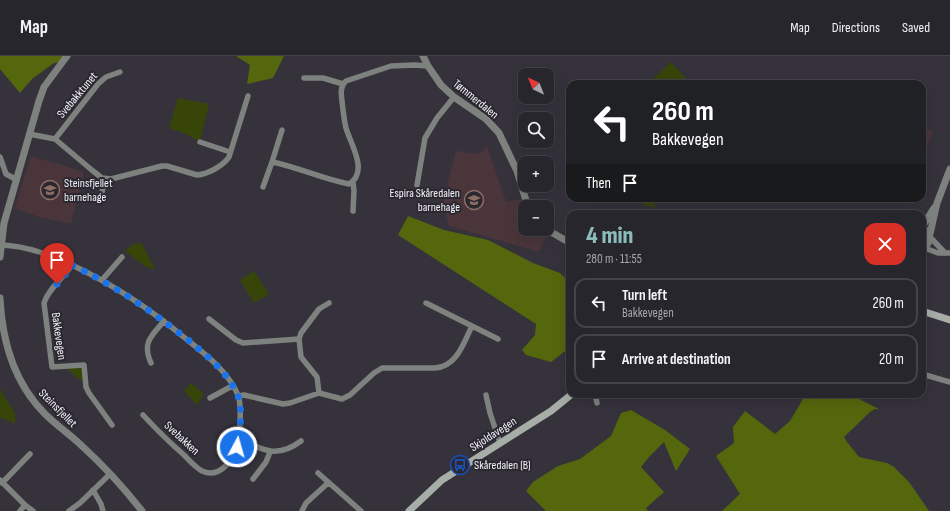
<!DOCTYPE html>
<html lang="en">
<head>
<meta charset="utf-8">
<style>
  :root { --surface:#28262d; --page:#343239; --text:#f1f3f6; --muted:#a5a5aa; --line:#444349; --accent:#8bbbb9 }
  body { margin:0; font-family:"Sofia Sans Condensed",sans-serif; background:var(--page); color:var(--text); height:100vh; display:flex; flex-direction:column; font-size:15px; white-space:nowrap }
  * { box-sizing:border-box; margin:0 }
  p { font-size:13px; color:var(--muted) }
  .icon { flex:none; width:22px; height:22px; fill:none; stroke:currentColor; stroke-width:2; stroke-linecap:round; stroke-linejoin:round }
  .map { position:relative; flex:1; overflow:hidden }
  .sheet { position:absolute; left:566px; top:154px; width:360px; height:188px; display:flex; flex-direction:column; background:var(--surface); border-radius:12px; box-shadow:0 4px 16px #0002,0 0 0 1px var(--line) }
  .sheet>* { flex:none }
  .guide { position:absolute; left:566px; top:24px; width:360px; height:122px; border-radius:12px; box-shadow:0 4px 16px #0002,0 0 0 1px var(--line); background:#202124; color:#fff; overflow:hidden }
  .needle { width:26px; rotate:317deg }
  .fabs { position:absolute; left:518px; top:12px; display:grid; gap:8px }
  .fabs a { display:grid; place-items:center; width:36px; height:36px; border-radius:8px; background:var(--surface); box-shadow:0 4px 16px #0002,0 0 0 1px var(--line); font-size:20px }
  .pin { position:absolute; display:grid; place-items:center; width:34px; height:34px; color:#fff; margin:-41px -17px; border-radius:50% 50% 50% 0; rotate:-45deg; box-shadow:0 0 4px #0007 }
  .pin .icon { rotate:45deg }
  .me { position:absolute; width:44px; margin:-22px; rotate:6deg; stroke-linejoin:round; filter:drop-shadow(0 0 3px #0008) }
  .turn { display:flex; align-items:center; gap:14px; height:84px; padding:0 20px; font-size:18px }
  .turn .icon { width:52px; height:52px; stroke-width:2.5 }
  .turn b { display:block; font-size:28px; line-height:34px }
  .then { display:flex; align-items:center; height:38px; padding:0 20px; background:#0003; gap:8px; font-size:15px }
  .round { display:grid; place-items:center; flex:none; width:42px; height:42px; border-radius:12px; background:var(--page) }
  .summary { display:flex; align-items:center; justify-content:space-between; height:68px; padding:0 20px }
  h1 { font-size:24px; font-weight:800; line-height:30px; color:var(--accent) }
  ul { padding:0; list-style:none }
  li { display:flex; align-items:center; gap:12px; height:50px; margin:0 8px 6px; padding:0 12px; border:2px solid var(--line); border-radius:12px }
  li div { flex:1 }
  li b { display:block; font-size:15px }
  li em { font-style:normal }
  header { display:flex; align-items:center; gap:24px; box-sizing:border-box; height:56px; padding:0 20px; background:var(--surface); border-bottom:1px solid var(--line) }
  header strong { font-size:19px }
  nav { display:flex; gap:22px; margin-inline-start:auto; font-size:14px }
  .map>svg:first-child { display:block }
  .education { fill:#4a353a }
  .green { fill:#384509 }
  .forest { fill:#55670c }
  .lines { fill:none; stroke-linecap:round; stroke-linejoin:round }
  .minor { stroke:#7e827e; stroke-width:5.5 }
  .tertiary { stroke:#7e827e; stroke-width:7 }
  .secondary { stroke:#a7aea7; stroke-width:7 }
  .route { stroke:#1a73e8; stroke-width:7; stroke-dasharray:0 12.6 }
  .labels { text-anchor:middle; stroke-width:4; stroke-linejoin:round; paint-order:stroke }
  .street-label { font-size:12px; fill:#f3f1f8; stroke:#2b2831 }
  .poi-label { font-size:12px; fill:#f3f1f8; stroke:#2b2831; text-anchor:start }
</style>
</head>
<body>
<header>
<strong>Map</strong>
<nav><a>Map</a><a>Directions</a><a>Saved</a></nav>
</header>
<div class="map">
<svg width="950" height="455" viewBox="0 0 950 455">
  <rect width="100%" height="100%" fill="#35323c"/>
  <path class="education" d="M922,70L933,76L922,104Z
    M487,90L506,146L521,143L525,155V173H540L547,178L539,196L449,170L443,146L456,95L480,98Z
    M33,101L66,110L84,116L71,168L39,161L15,152L30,102Z"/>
  <path class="green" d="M671,6L691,28H653L651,25Z
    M178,42L209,48L200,86L184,77L169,72Z
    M640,142H656L654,152L639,147Z
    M141,186L155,213L146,211L125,195L132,189Z
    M254,215L269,238L254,247L240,224Z
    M84,309L85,320L81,325L64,310Z
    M191,327L204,338L197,349L184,335Z
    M0,333L15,357V368L0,361Z"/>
  <path class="forest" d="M0,0H65L68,5L54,7L32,23L20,37L0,13Z
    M236,0H284L273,22L247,28L250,9Z
    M408,160L444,174L488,184L533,207L560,217L570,227L569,292L551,306L526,299L522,294L535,279L536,268L398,179Z
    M799,338H853L861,344L879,353H875L870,356L844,381L847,386L859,401L887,407L894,411L909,426L929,455H722L740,438L716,400L734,387L733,371L745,355L775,378L790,365L803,343Z
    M631,354L665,374L690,393L676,415L664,386L649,401L641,411L664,436L646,452L648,455H546L526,435L533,426L558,410L580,403L611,380L621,357Z"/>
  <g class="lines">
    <path class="minor" d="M304,22H323L343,28
      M282,74L272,106C298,111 322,123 349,128C369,116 351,89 346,72C344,64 343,54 342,45C341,38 340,30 346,25L391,10L415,9L428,10
      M29,78L55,83L93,115L102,122L111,123L162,110H167L197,119C208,118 223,110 229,101L248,40
      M55,83L98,28L106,21L120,16
      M200,86L230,96
      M0,101L6,118L17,124
      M417,129L425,82L437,62L454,41
      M263,131L272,106
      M102,136L105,123
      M353,155L354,135L353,126
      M930,181L945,197
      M1,189C29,190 52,200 76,211C116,230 151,254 185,282C205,298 228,315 238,339C242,350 240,380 237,390C233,405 219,423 202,415C195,411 189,404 184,399C169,386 156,373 143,359
      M922,191L938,197H950
      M72,209C64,222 48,233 44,247L52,311L84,309L86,331L89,337L112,369
      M102,224L122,201
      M426,247L498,283
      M209,263L236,284L243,287L299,283
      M151,307C142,287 151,280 164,265
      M922,318L950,326
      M319,337L317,321L301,301L299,283L301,277L319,253L329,247
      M595,338L597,347
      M486,339L490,357L500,387
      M741,339V338
      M238,340L244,339L283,348L290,347L319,337L342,343L350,339L374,317L382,312H435C457,311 464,286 472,270
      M210,342L232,330
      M239,383C263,394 277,403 301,385
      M318,417L361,455
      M253,423L266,406L270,396
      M0,424L25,449L33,455
      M2,427L30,398
      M93,434L101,448L103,455
      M20,455L25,449
      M69,455L80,447L110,418
      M302,455L306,447L328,427"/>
    <path class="tertiary" d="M423,0L428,10L441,29L454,41L486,63L499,77L517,115L528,151
      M922,171L934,152
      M546,173L570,187
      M930,178L937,147L950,113
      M922,191C930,189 932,181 927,175
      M0,201L4,167L39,45L44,31L67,0
      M0,242C2,284 14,327 45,358C57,370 71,379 82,390C104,410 124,432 142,455"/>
    <path class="secondary" d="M922,255L950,264
      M409,455L442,424L551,355L572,338"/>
  </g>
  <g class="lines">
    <path class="route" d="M57,228L65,219L72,209C115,230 149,253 187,283C206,299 228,316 238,340C243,353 240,377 237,391"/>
  </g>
  <defs>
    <symbol id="school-ring" viewBox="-11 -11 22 22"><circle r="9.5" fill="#2b2831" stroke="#8d6e63" stroke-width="1.5"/><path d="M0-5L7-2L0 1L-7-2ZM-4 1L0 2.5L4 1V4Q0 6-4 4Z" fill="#8d6e63"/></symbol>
    <symbol id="bus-ring" viewBox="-11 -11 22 22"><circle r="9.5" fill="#2b2831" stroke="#1a4fb4" stroke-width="1.5"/><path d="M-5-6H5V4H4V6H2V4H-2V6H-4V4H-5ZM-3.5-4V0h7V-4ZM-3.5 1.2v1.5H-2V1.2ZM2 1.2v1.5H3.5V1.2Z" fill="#1a4fb4"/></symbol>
  </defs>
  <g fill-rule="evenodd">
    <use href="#school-ring" x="39" y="123" width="22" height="22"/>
    <use href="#school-ring" x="463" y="133" width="22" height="22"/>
    <use href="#bus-ring" x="449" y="398" width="22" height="22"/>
  </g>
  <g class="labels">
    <g class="street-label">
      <text transform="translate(77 39) rotate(-50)" y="4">Svebakktunet</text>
      <text transform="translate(476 43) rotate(39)" y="4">Tømmerdalen</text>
      <text transform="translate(59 280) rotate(82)" y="4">Bakkevegen</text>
      <text transform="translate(58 352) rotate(45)" y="4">Steinsfjellet</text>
      <text transform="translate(493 378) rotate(-33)" y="4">Skjoldavegen</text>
      <text transform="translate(182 382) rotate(43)" y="4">Svebakken</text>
    </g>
    <g class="poi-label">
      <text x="64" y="131">Steinsfjellet<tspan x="64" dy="14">barnehage</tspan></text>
      <text x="460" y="141" text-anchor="end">Espira Skåredalen<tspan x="460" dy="14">barnehage</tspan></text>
      <text x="474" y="413">Skåredalen (B)</text>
    </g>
  </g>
</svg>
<div class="fabs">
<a><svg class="needle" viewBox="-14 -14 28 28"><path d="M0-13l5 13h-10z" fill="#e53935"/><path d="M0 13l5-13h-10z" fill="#a5a5aa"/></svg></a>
<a><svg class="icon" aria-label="search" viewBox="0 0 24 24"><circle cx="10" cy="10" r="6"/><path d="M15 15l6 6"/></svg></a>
<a>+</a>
<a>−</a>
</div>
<div class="pin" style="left:57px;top:228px;background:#d93025"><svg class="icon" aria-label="arrive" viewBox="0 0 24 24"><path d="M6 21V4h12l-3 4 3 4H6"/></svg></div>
<svg class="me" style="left:237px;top:391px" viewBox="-20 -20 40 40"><circle r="17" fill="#1a73e8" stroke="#fff" stroke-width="3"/><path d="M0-11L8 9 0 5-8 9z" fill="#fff"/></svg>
<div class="guide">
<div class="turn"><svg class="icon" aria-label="left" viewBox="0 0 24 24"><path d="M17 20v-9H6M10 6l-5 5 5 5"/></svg><div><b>260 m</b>Bakkevegen</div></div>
<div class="then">Then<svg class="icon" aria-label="arrive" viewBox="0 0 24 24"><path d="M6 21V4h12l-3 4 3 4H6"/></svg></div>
</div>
<section class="sheet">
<div class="summary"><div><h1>4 min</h1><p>280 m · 11:55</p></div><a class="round" style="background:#d93025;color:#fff"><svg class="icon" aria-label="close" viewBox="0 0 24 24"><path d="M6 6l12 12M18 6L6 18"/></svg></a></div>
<ul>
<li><svg class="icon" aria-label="left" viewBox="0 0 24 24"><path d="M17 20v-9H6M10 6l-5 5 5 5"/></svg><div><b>Turn left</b><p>Bakkevegen</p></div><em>260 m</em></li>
<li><svg class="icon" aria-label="arrive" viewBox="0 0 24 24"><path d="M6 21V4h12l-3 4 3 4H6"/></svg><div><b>Arrive at destination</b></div><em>20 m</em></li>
</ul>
</section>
</div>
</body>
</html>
